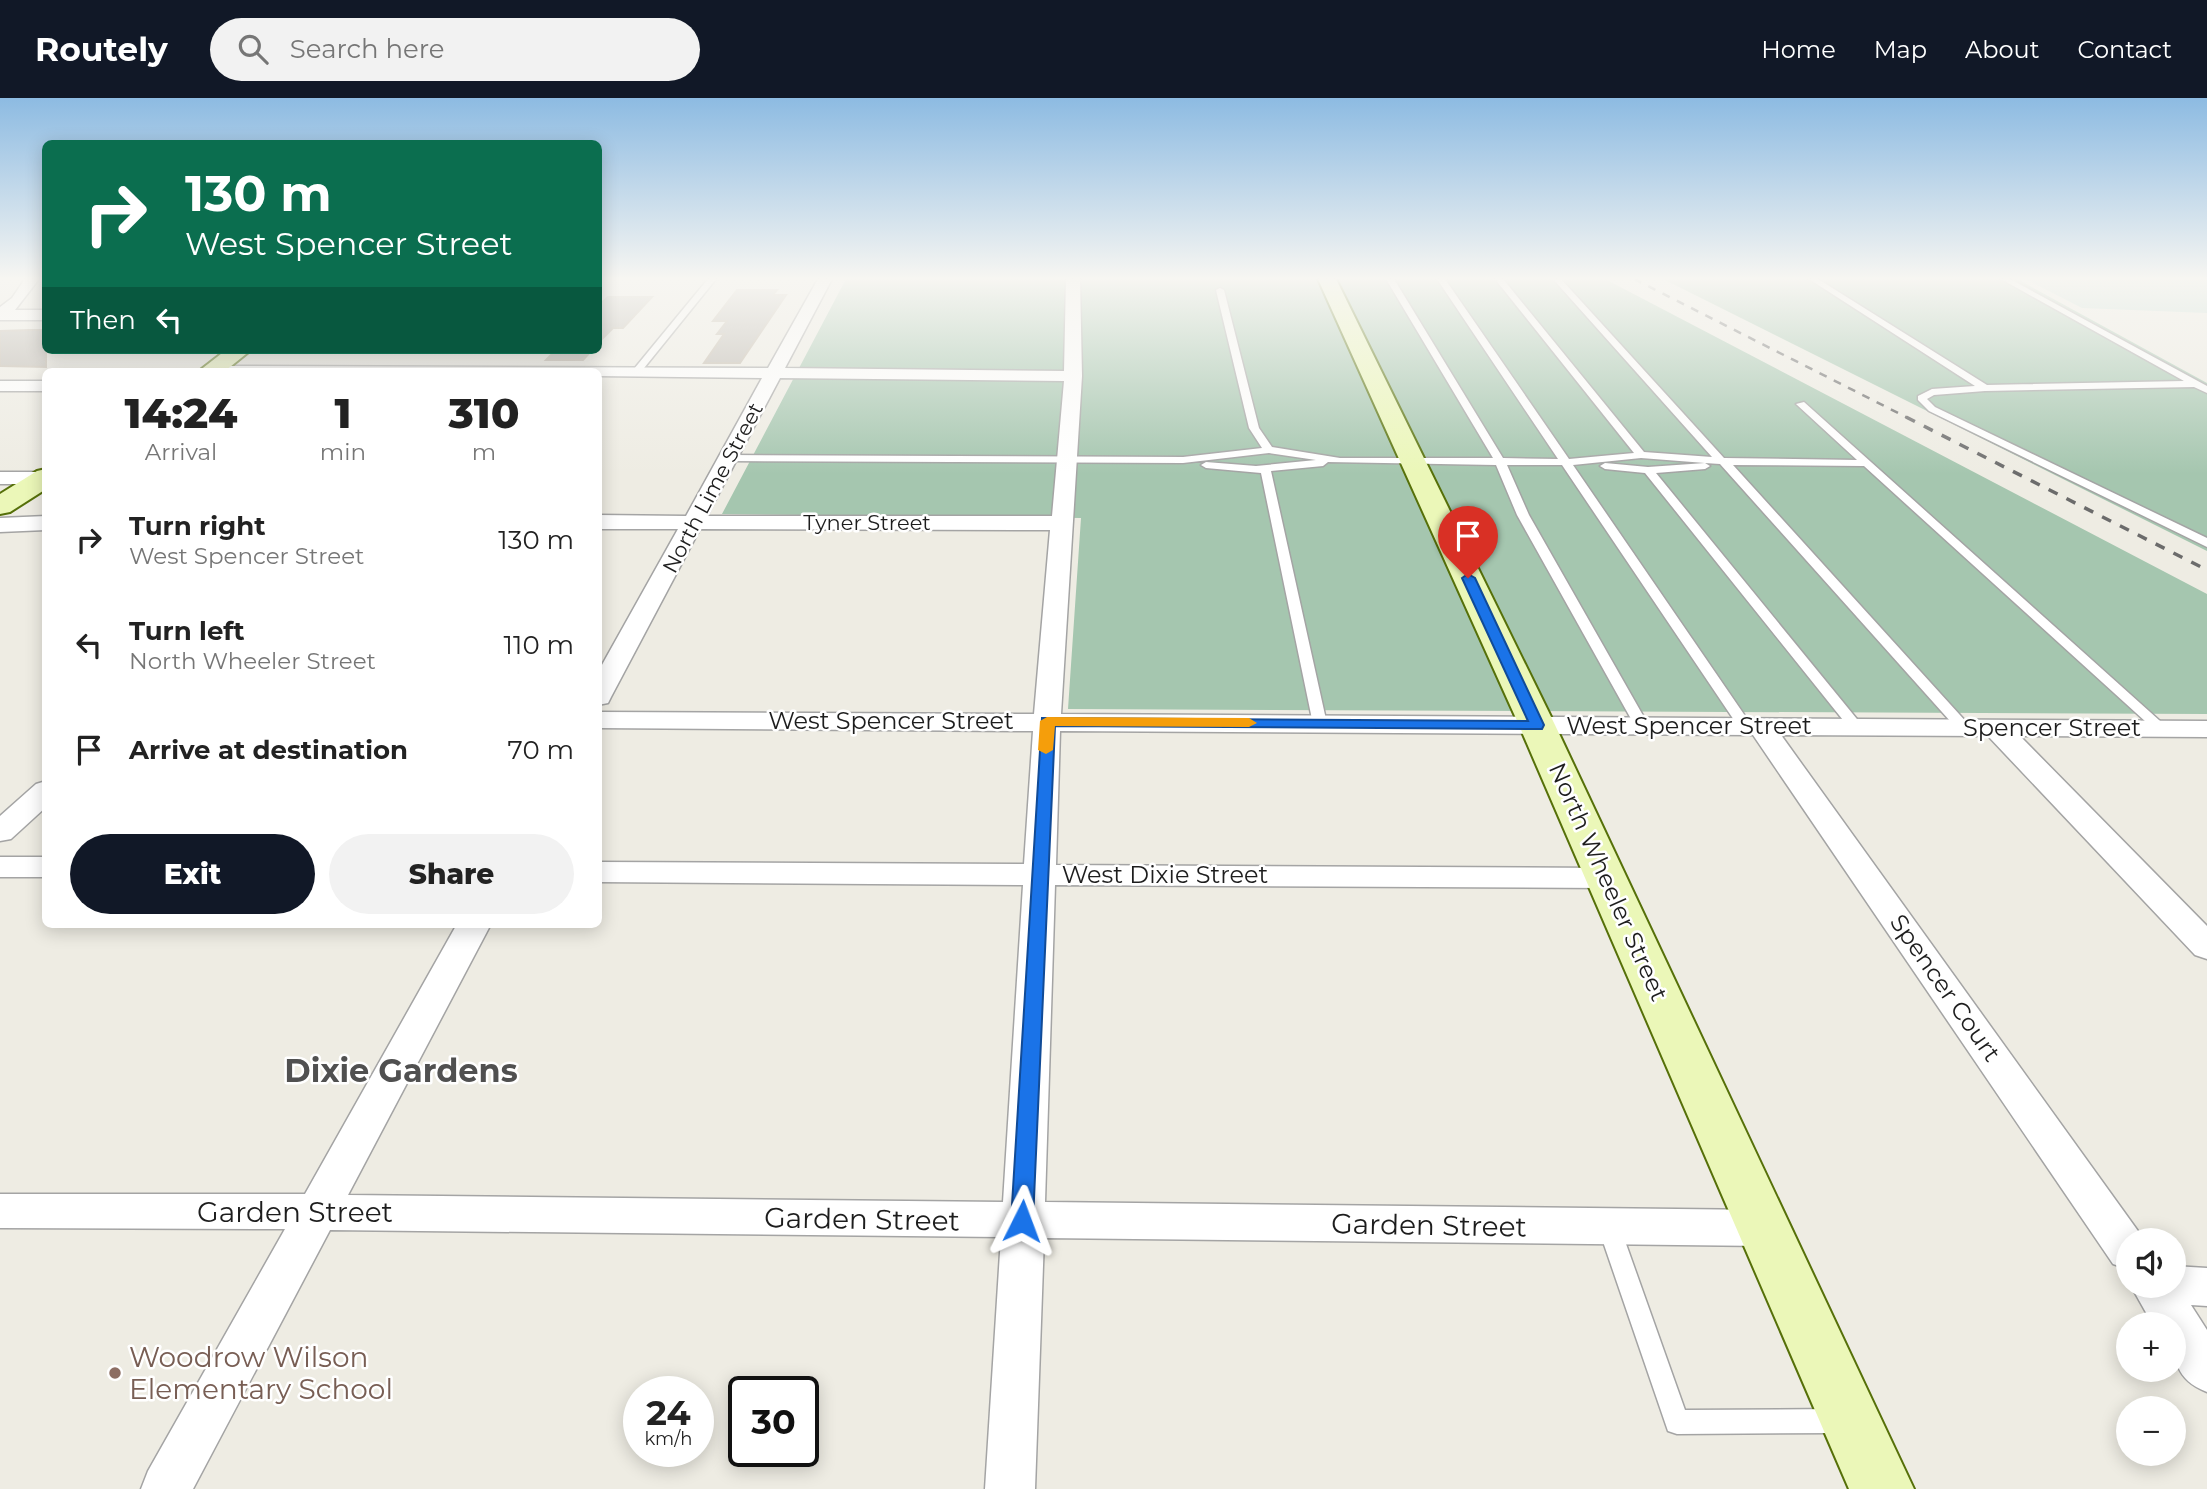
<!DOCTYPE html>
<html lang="en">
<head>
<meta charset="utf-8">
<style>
  :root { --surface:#fff; --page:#f2f2f2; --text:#222; --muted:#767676; --accent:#111827 }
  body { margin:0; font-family:Montserrat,sans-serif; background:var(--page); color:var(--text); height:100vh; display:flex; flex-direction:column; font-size:26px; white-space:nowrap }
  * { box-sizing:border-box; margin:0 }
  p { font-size:23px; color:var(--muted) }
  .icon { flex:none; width:38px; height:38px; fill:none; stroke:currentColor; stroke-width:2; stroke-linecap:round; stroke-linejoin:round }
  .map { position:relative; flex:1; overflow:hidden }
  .details { position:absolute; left:42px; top:270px; width:560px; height:560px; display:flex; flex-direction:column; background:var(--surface); border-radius:10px; box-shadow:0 4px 18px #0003 }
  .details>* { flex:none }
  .hud { position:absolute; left:42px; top:42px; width:560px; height:214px; border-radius:10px; box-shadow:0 4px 18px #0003; background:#0b6e4f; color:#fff; overflow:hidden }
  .controls { position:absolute; left:2116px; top:1130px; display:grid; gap:14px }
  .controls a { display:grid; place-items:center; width:70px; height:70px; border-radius:50%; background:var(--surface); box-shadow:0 4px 18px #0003; font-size:35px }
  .speed { position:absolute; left:623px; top:1278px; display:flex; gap:14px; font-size:35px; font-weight:700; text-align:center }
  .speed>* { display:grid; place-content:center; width:91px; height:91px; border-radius:50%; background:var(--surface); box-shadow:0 4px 18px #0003; line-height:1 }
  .speed small { font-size:18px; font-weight:400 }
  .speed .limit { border:4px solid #111; border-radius:10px; background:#fff; color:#111 }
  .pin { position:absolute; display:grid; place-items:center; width:60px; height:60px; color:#fff; margin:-72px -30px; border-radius:50% 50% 50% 0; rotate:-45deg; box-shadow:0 0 7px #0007 }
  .pin .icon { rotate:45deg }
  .me { position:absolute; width:77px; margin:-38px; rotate:3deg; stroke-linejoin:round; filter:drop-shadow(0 0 5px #0008) }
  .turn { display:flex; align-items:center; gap:24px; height:147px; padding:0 28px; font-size:32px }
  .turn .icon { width:91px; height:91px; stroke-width:2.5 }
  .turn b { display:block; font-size:49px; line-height:60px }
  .then { display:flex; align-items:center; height:66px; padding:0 28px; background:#0003; gap:14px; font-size:26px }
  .eta { display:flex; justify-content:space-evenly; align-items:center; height:119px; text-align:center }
  .eta b { font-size:42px; font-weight:800; line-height:49px }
  .action { display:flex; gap:14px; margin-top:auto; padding:14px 28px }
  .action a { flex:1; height:80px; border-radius:42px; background:var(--accent); color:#fff; font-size:28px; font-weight:800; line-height:80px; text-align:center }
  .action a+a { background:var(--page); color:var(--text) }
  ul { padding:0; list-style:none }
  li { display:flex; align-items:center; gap:21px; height:105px; padding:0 28px }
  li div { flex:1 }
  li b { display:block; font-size:26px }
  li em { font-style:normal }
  header { display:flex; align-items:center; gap:42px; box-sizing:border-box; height:98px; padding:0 35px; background:var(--accent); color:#fff }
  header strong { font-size:33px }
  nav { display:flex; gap:38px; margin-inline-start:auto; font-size:24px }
  .search { width:490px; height:63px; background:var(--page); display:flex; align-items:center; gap:18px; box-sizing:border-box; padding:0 24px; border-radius:38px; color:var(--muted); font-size:26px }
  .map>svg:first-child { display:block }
  .wetland { fill:#c1dcd3 }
  .cemetery { fill:#a5c6af }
  .building { fill:#bab5ad; stroke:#bfb5a6; stroke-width:2 }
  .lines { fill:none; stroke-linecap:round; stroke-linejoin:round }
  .lane-casing { stroke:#a4a4a4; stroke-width:3 }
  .street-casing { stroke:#a4a4a4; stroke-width:3 }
  .secondary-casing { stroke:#567009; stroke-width:4 }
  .lane { fill:#fff; fill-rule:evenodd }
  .street { fill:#fff; fill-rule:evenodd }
  .secondary { fill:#ebf7b8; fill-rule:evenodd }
  .rail-far1 { stroke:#6b6b6b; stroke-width:2.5; stroke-dasharray:8 8; stroke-linecap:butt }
  .rail { stroke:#6b6b6b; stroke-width:3.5; stroke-dasharray:10 10; stroke-linecap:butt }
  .route { fill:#1a73e8; stroke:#114b97; stroke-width:2 }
  .slow { fill:#f59e0b }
  .education-dot { fill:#8d6e63; stroke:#fff; stroke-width:2.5 }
  .labels { text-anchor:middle; stroke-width:5; stroke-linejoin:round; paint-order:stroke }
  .far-street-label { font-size:21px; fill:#1d1d1d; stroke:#fff }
  .street-label { font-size:24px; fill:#1d1d1d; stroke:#fff }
  .near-street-label { font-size:28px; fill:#1d1d1d; stroke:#fff }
  .near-education-label { font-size:28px; fill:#785e54; stroke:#fff; text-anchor:start }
  .near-neighbourhood-label { font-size:32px; font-weight:bold; fill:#505050; stroke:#fff }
</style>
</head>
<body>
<header>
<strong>Routely</strong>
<div class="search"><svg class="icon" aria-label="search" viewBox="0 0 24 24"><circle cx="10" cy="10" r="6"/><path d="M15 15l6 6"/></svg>Search here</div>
<nav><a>Home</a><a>Map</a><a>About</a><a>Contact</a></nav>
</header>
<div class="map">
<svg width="2207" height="1391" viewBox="0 0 2207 1391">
  <rect width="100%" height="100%" fill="#eeece3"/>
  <path class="wetland" d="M2025,181H2207V215L2082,210Z"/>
  <path class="cemetery" d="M846,181H1605L2207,496V616L1068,611L1081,420L722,416Z
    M1663,181H2017L2207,285V453Z"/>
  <path class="building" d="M737,192H777L773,197H786L740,265H704L724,236H717L727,223H713Z
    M608,199H652L623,230H613L598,245V208Z
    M29,232H46V269L0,268V233Z
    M553,252H592L583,262H546L555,253Z"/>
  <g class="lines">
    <defs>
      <path id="lane" d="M708,181H716L640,275H634V271Z
        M1386,181H1394L1503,360L1558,361L1437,181H1445L1569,361L1634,355L1495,181H1503L1644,354L1712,359L1553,181H1561L1724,360L1857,362L1796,306L1804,304L2169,631L2162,635L2157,634L1864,368L1733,367L1969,627L1971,630L1969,633H1959L1720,366L1705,365L1710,368L1705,371L1656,375L1861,626L1863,629L1861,632H1851L1645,375L1605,371L1600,368L1605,365L1648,369L1705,365L1641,360L1573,367L1752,628L1745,632L1738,628L1562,367H1507L1529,417L1649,628L1647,631L1642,632L1635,628L1517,417L1496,367L1328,364L1323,368L1271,373L1327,626L1320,630L1313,626L1261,375L1206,370L1201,367L1206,364L1256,368L1316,362L1269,355L1183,365L730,363L725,360L730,357L1183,359L1262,350L1249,330L1216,192L1220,190L1224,192L1259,330L1272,349L1340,360H1493Z
        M1809,181H1818L1987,287L2184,283L2001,181H2010L2207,288V295L2194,289L1985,293L1934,297L1927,301L1935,309L2207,440V449L1929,313L1918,302V298L1932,291L1975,288Z
        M1609,1120L1617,1122L1620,1129L1685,1312L1838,1311L1847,1314L1851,1323L1847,1332L1838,1335L1677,1336L1668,1333L1598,1129L1601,1122Z"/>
      <path id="street" d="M25,181H39L15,212H46V222H0V209L12,200Z
        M818,181H832L785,270L1064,273L1066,181H1080L1082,278L1061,616L2207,623V639L2020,638L2207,828V861L2195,857L1988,638L1781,637L2143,1140L2145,1143H2128V1171L2113,1166L1753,637L1060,633L1056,767L1606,770L1617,773L1622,780L1617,787L1606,790L1055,787L1045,1104L1765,1112L1780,1117L1786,1130L1780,1143L1765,1148L1044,1140L1035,1391H985L1001,1139L330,1132L193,1391H141L148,1373L285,1131L0,1130V1096H305L457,826H491L348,1097L1003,1104L1023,787L598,784V764L1024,766L1033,633L598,630V614L1034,616L1050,432L700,431L611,599L608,605L598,607V574L678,431H598V417L686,418L762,280L598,278V273H218L227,268L768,270ZM780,280L1064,283L1052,418H707Z
        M0,283H46V293H0Z
        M0,374H46V386H0Z
        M46,418V432L0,434V420Z
        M46,683V709L11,741L0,743V718L36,686Z
        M0,759H46V779H0Z
        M2174,1168L2207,1170V1208L2191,1207L2207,1232V1294C2173,1281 2174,1259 2174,1227H2153L2131,1188H2174Z"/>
      <path id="secondary" d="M1318,181H1336L1555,627L1914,1391H1849L1519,627Z
        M226,252H251L225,273H199Z
        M46,371V391L10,414L0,416V396L37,373Z"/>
    </defs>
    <use href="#lane" class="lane-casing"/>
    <use href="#street" class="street-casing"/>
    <use href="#secondary" class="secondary-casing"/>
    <use href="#lane" class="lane"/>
    <use href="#street" class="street"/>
    <use href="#secondary" class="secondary"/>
    <path class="rail-far1" d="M1634,181L1910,321"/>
    <path class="rail" d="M1906,319L2207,472"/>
  </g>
  <linearGradient id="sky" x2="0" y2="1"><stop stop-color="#8dbbe2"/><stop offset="0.48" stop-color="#f7f6f2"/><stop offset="1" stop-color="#f7f6f2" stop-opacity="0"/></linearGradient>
  <rect width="2207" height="376" fill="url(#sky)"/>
  <path class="route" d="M1468,476L1475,480L1544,627L1542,631L1055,628L1033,1123L1030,1129L1022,1132L1014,1129L1011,1123L1042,620L1528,623L1462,480Z"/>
  <path class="slow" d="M1047,619L1249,620L1257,625L1249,629L1055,628L1053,652L1046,656L1038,652L1040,623Z"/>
  <circle class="education-dot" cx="115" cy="1275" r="7"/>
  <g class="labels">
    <g class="far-street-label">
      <text transform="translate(713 390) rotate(-62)" y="7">North Lime Street</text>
      <text x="867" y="432">Tyner Street</text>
    </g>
    <g class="street-label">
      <text x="891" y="631">West Spencer Street</text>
      <text x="1689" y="636">West Spencer Street</text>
      <text x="2052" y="638">Spencer Street</text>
      <text x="1165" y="785">West Dixie Street</text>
      <text transform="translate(1608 784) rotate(66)" y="8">North Wheeler Street</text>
      <text transform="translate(1945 890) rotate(55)" y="8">Spencer Court</text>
    </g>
    <g class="near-street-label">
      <text x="295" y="1124">Garden Street</text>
      <text transform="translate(862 1121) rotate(1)" y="10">Garden Street</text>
      <text transform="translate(1429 1127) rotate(1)" y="10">Garden Street</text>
    </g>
    <g class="near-education-label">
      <text x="129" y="1269">Woodrow Wilson<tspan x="129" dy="32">Elementary School</tspan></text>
    </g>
    <g class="near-neighbourhood-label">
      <text x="401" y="984">Dixie Gardens</text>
    </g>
  </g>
</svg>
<div class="controls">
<a><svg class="icon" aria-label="sound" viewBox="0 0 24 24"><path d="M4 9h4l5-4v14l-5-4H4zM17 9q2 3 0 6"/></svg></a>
<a>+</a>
<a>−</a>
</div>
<div class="speed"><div>24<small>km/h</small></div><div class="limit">30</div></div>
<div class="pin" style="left:1468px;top:480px;background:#d93025"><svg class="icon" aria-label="arrive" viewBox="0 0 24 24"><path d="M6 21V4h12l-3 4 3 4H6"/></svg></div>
<svg class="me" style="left:1022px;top:1123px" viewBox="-20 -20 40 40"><path d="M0-17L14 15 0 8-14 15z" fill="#1a73e8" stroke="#fff" stroke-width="4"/></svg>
<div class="hud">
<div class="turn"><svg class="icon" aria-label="right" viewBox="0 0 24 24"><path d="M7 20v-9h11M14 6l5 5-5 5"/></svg><div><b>130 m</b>West Spencer Street</div></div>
<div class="then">Then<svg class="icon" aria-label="left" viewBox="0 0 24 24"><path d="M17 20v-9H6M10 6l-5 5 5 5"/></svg></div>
</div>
<section class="details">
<div class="eta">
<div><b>14:24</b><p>Arrival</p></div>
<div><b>1</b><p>min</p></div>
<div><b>310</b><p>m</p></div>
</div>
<ul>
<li><svg class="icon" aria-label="right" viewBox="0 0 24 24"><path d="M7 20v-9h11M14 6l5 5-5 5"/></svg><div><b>Turn right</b><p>West Spencer Street</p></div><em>130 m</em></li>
<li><svg class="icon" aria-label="left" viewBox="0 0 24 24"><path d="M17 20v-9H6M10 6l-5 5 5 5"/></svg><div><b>Turn left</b><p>North Wheeler Street</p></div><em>110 m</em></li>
<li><svg class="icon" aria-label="arrive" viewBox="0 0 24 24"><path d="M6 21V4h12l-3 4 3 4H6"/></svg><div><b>Arrive at destination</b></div><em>70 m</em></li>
</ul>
<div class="action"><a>Exit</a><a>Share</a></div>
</section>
</div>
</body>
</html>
